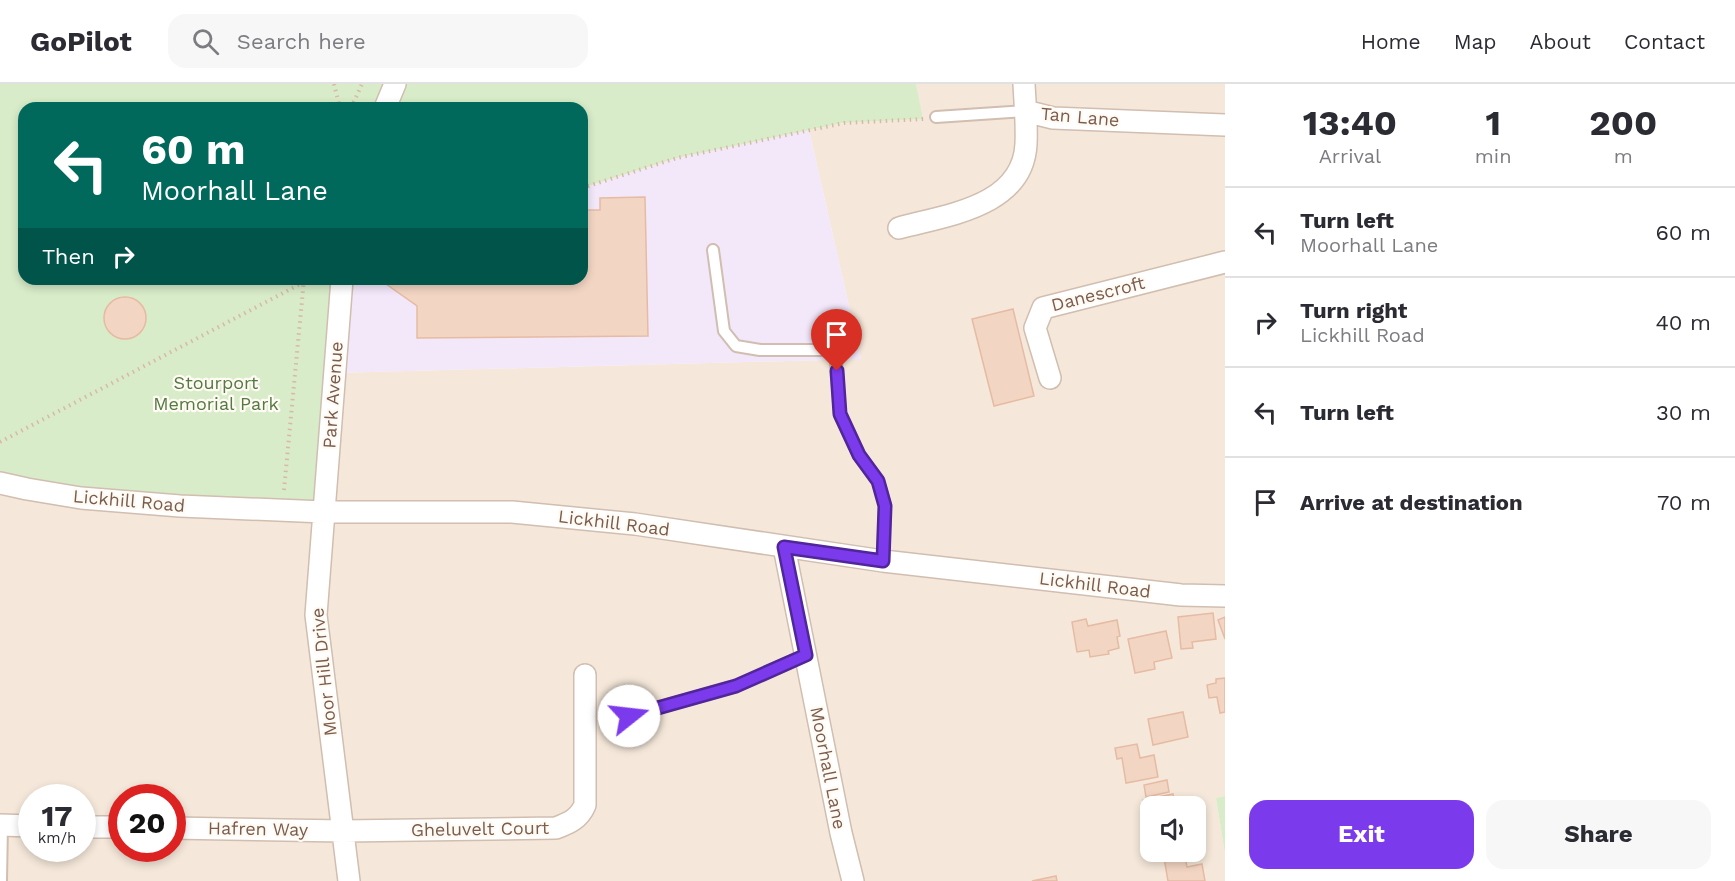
<!DOCTYPE html>
<html lang="en">
<head>
<meta charset="utf-8">
<style>
  :root { --surface:#fff; --page:#f7f7f7; --text:#2b2b33; --muted:#7c7c81; --line:#e1e1e2; --accent:#7c3aed }
  body { margin:0; font-family:"Work Sans",sans-serif; background:var(--page); color:var(--text); height:100vh; display:flex; flex-direction:column; font-size:22px; white-space:nowrap }
  * { box-sizing:border-box; margin:0 }
  p { font-size:20px; color:var(--muted) }
  .icon { flex:none; width:33px; height:33px; fill:none; stroke:currentColor; stroke-width:2; stroke-linecap:round; stroke-linejoin:round }
  .map { position:relative; flex:1; overflow:hidden }
  .panel { display:flex; flex-direction:column; background:var(--surface); width:510px }
  .panel>* { flex:none }
  .banner { position:absolute; left:18px; top:18px; width:570px; height:183px; border-radius:18px; box-shadow:0 3px 9px #0003; background:#00695c; color:#fff; overflow:hidden }
  .controls { position:absolute; left:1140px; top:712px; display:grid; gap:12px }
  .controls a { display:grid; place-items:center; width:66px; height:66px; border-radius:12px; background:var(--surface); box-shadow:0 3px 9px #0003; font-size:30px }
  .speed { position:absolute; left:18px; top:700px; display:flex; gap:12px; font-size:30px; font-weight:700; text-align:center }
  .speed>* { display:grid; place-content:center; width:78px; height:78px; border-radius:50%; background:var(--surface); box-shadow:0 3px 9px #0003; line-height:1 }
  .speed small { font-size:15px; font-weight:400 }
  .speed .limit { border:9px solid #d22; background:#fff; color:#111 }
  .pin { position:absolute; display:grid; place-items:center; width:51px; height:51px; color:#fff; margin:-62px -26px; border-radius:50% 50% 50% 0; rotate:-45deg; box-shadow:0 0 6px #0007 }
  .pin .icon { rotate:45deg }
  .me { position:absolute; width:66px; margin:-33px; rotate:74deg; stroke-linejoin:round; filter:drop-shadow(0 0 4px #0008) }
  .turn { display:flex; align-items:center; gap:21px; height:126px; padding:0 24px; font-size:27px }
  .turn .icon { width:78px; height:78px; stroke-width:2.5 }
  .turn b { display:block; font-size:42px; line-height:51px }
  .then { display:flex; align-items:center; height:57px; padding:0 24px; background:#0003; gap:12px; font-size:22px }
  .eta { display:flex; justify-content:space-evenly; align-items:center; height:102px; text-align:center }
  .eta b { font-size:36px; font-weight:700; line-height:42px }
  .button { display:flex; gap:12px; margin-top:auto; padding:12px 24px }
  .button a { flex:1; height:69px; border-radius:18px; background:var(--accent); color:#fff; font-size:24px; font-weight:700; line-height:69px; text-align:center }
  .button a+a { background:var(--page); color:var(--text) }
  ul { padding:0; list-style:none }
  li { display:flex; align-items:center; gap:18px; height:90px; padding:0 24px; border-top:2px solid var(--line) }
  li div { flex:1 }
  li b { display:block; font-size:22px }
  li em { font-style:normal }
  header { display:flex; align-items:center; gap:36px; box-sizing:border-box; height:84px; padding:0 30px; background:var(--surface); border-bottom:2px solid var(--line) }
  header strong { font-size:28px }
  nav { display:flex; gap:33px; margin-inline-start:auto; font-size:21px }
  .search { width:420px; height:54px; background:var(--page); display:flex; align-items:center; gap:15px; box-sizing:border-box; padding:0 21px; border-radius:18px; color:var(--muted); font-size:22px }
  main { display:flex; flex:1; min-height:0 }
  .map>svg:first-child { display:block }
  .residential { fill:#f5e8da; fill-rule:evenodd }
  .education { fill:#f3e8fa }
  .green { fill:#d8ecc9 }
  .building { fill:#f3d5c3; stroke:#e6bba3; stroke-width:1.5 }
  .lines { fill:none; stroke-linecap:round; stroke-linejoin:round }
  .service-casing { stroke:#d1beb0; stroke-width:14 }
  .minor-casing { stroke:#d1beb0; stroke-width:24 }
  .path { stroke:#d9b8a5; stroke-width:4; stroke-dasharray:1.5 4.5; stroke-linecap:butt }
  .service { stroke:#fff; stroke-width:10 }
  .minor { stroke:#fff; stroke-width:21 }
  .route-casing { stroke:#51269a; stroke-width:15 }
  .route { stroke:#7c3aed; stroke-width:10 }
  .labels { text-anchor:middle; stroke-width:4.5; stroke-linejoin:round; paint-order:stroke }
  .street-label { font-size:18px; fill:#7a5c4d; stroke:#fffaf3 }
  .park-label { font-size:18px; fill:#537a41; stroke:#fffaf3 }
</style>
</head>
<body>
<header>
<strong>GoPilot</strong>
<div class="search"><svg class="icon" aria-label="search" viewBox="0 0 24 24"><circle cx="10" cy="10" r="6"/><path d="M15 15l6 6"/></svg>Search here</div>
<nav><a>Home</a><a>Map</a><a>About</a><a>Contact</a></nav>
</header>
<main>
<div class="map">
<svg width="1225" height="797" viewBox="0 0 1225 797">
  <rect width="100%" height="100%" fill="#fdf6ec"/>
  <path class="residential" d="M916,0H1225V712L1216,714L1225,770V797H0V399L334,289L861,275L809,46L844,39L922,35ZM32,714H82V765H32ZM122,714H172V765H122ZM1150,723H1196V768H1150Z"/>
  <path class="education" d="M809,46L861,275L334,289L342,195H582V104L677,74Z"/>
  <path class="green" d="M0,0H916L923,35L843,39L677,74L582,104V24H24V195H342L324,428L0,399Z
    M1225,712V770L1216,714Z"/>
  <path class="building" d="M645,113L648,252L417,254V222L379,195H582V126H600V114Z
    M104 234a21 21 0 1 1 42 0a21 21 0 1 1-42 0Z
    M1013,225L1034,312L994,322L972,235Z
    M1213,529L1216,555L1192,558L1193,564L1181,565L1178,533Z
    M1225,533V555L1218,536Z
    M1086,535L1088,542L1117,536L1120,552L1117,553L1119,564L1108,567L1109,570L1090,573L1089,566L1077,568L1072,538Z
    M1166,547L1172,574L1154,578L1155,585L1135,589L1128,555Z
    M1225,594V628L1220,629L1217,613L1209,614L1207,601L1216,599V595Z
    M1183,628L1188,653L1153,661L1148,635Z
    M1137,660L1140,674L1154,671L1158,693L1126,699L1122,674L1117,675L1115,664Z
    M1167,696L1169,708L1146,713L1144,701Z
    M1173,710L1175,723H1150V750L1143,716Z
    M1163,768H1184L1187,783L1202,780L1205,797H1168Z
    M1056,792L1057,797H1032Z"/>
  <g class="lines">
    <defs>
      <path id="service" d="M936,33L1025,27
        M713,166L724,247L736,262L760,266H835L840,330L859,371L878,397L885,421L883,477
        M629,632L736,602L806,571
        M1,797L2,741"/>
      <path id="minor" d="M385,24L395,0
        M1025,27L1053,34L1225,41
        M899,144C946,131 1023,123 1026,60C1027,40 1025,20 1024,0
        M342,195L316,531L349,797
        M1050,294L1035,244L1043,224L1225,178
        M0,399L27,405L81,414L180,422L324,428H512L635,440L883,477L1181,511L1225,512
        M784,463L841,749L853,797
        M0,741L32,742
        M82,743H122
        M172,744L343,747L556,744C569,739 579,735 585,721V591"/>
    </defs>
    <use href="#service" class="service-casing"/>
    <use href="#minor" class="minor-casing"/>
    <path class="path" d="M334,0L340,24
      M351,24L362,0
      M582,104L677,74L844,39L924,35
      M0,358L304,198L323,197
      M284,406L304,195"/>
    <use href="#service" class="service"/>
    <use href="#minor" class="minor"/>
  </g>
  <g class="lines">
    <defs>
      <path id="route" d="M629,632L736,602L806,571L784,463L883,477L885,422L878,397L859,371L840,330L837,287"/>
    </defs>
    <use href="#route" class="route-casing"/>
    <use href="#route" class="route"/>
  </g>
  <g class="labels">
    <g class="street-label">
      <text transform="translate(1080 33) rotate(5)" y="6">Tan Lane</text>
      <text transform="translate(1098 210) rotate(-14)" y="6">Danescroft</text>
      <text transform="translate(333 311) rotate(-86)" y="6">Park Avenue</text>
      <text transform="translate(129 417) rotate(5)" y="6">Lickhill Road</text>
      <text transform="translate(614 439) rotate(7)" y="6">Lickhill Road</text>
      <text transform="translate(1095 501) rotate(7)" y="6">Lickhill Road</text>
      <text transform="translate(324 588) rotate(-96)" y="6">Moor Hill Drive</text>
      <text transform="translate(828 684) rotate(79)" y="6">Moorhall Lane</text>
      <text transform="translate(258 745) rotate(1)" y="6">Hafren Way</text>
      <text transform="translate(480 745) rotate(-1)" y="6">Gheluvelt Court</text>
    </g>
    <g class="park-label">
      <text x="216" y="305">Stourport<tspan x="216" dy="21">Memorial Park</tspan></text>
    </g>
  </g>
</svg>
<div class="controls">
<a><svg class="icon" aria-label="sound" viewBox="0 0 24 24"><path d="M4 9h4l5-4v14l-5-4H4zM17 9q2 3 0 6"/></svg></a>
</div>
<div class="speed"><div>17<small>km/h</small></div><div class="limit">20</div></div>
<div class="pin" style="left:837px;top:287px;background:#d93025"><svg class="icon" aria-label="arrive" viewBox="0 0 24 24"><path d="M6 21V4h12l-3 4 3 4H6"/></svg></div>
<svg class="me" style="left:629px;top:632px" viewBox="-20 -20 40 40"><circle r="19" fill="#fff"/><path d="M0-13L10 11 0 6-10 11z" fill="#7c3aed"/></svg>
<div class="banner">
<div class="turn"><svg class="icon" aria-label="left" viewBox="0 0 24 24"><path d="M17 20v-9H6M10 6l-5 5 5 5"/></svg><div><b>60 m</b>Moorhall Lane</div></div>
<div class="then">Then<svg class="icon" aria-label="right" viewBox="0 0 24 24"><path d="M7 20v-9h11M14 6l5 5-5 5"/></svg></div>
</div>
</div>
<section class="panel">
<div class="eta">
<div><b>13:40</b><p>Arrival</p></div>
<div><b>1</b><p>min</p></div>
<div><b>200</b><p>m</p></div>
</div>
<ul>
<li><svg class="icon" aria-label="left" viewBox="0 0 24 24"><path d="M17 20v-9H6M10 6l-5 5 5 5"/></svg><div><b>Turn left</b><p>Moorhall Lane</p></div><em>60 m</em></li>
<li><svg class="icon" aria-label="right" viewBox="0 0 24 24"><path d="M7 20v-9h11M14 6l5 5-5 5"/></svg><div><b>Turn right</b><p>Lickhill Road</p></div><em>40 m</em></li>
<li><svg class="icon" aria-label="left" viewBox="0 0 24 24"><path d="M17 20v-9H6M10 6l-5 5 5 5"/></svg><div><b>Turn left</b></div><em>30 m</em></li>
<li><svg class="icon" aria-label="arrive" viewBox="0 0 24 24"><path d="M6 21V4h12l-3 4 3 4H6"/></svg><div><b>Arrive at destination</b></div><em>70 m</em></li>
</ul>
<div class="button"><a>Exit</a><a>Share</a></div>
</section>
</main>
</body>
</html>
